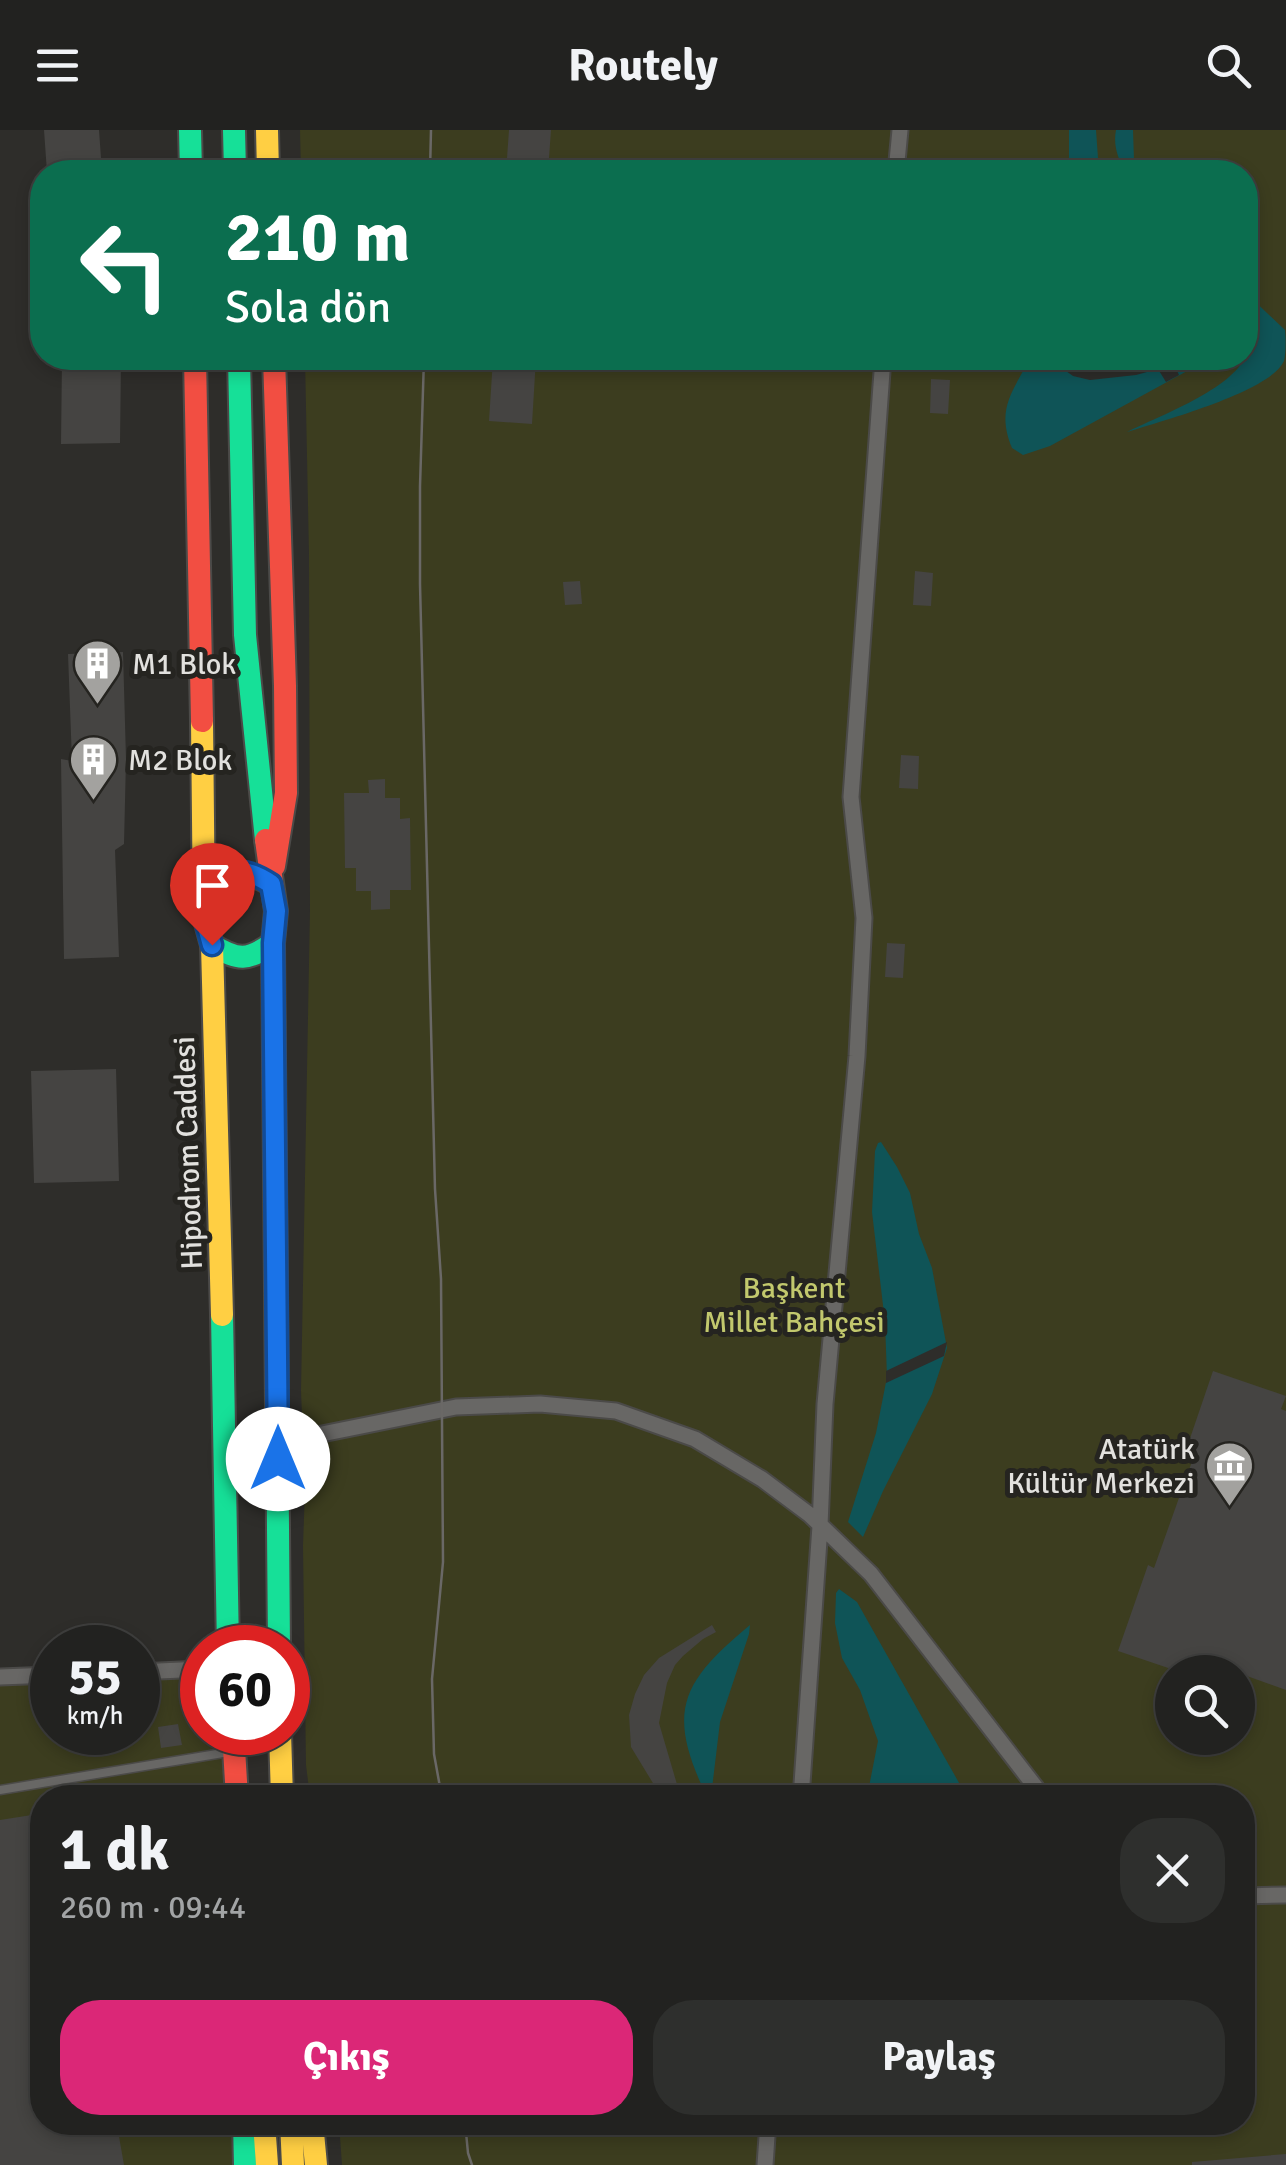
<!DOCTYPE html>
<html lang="tr">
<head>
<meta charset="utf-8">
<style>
  :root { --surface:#222220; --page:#2e2f2d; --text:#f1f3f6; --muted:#a2a4a5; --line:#3f3f3e; --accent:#db2777 }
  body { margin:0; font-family:Signika,sans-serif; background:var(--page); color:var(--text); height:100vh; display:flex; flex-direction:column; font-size:38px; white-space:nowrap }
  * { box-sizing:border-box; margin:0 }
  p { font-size:32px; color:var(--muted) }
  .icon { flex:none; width:55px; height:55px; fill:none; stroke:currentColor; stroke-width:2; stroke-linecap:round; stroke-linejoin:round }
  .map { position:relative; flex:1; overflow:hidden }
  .drawer { position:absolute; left:30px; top:1655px; width:1225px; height:350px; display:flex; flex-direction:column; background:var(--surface); border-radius:40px; box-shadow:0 5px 15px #0003,0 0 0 2px var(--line) }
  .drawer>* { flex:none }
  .banner { position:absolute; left:30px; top:30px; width:1228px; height:210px; border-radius:40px; box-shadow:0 5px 15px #0003,0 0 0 2px var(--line); background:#0b6e4f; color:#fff; overflow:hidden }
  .tools { position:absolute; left:1155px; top:1525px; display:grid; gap:20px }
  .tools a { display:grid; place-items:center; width:100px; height:100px; border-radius:50%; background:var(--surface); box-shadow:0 5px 15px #0003,0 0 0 2px var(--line); font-size:50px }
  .speed { position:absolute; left:30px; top:1495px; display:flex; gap:20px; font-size:50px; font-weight:700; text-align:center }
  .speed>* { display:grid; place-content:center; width:130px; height:130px; border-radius:50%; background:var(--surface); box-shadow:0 5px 15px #0003,0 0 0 2px var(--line); line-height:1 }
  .speed small { font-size:25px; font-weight:400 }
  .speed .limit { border:15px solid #d22; background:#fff; color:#111 }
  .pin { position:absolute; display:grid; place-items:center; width:85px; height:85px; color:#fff; margin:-102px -42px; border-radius:50% 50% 50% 0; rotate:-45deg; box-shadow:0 0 10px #0007 }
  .pin .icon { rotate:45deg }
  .me { position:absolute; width:110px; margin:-55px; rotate:0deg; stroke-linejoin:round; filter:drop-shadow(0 0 8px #0008) }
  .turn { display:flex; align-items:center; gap:35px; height:210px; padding:0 30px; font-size:45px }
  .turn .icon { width:130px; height:130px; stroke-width:2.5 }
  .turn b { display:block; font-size:70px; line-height:85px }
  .round { display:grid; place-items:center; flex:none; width:105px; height:105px; border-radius:40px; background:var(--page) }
  .overview { display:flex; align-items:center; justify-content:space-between; height:170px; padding:0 30px }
  h1 { font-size:60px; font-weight:700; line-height:75px }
  .primary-button { display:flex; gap:20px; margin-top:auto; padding:20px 30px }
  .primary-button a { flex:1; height:115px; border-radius:40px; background:var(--accent); color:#fff; font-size:40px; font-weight:700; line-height:115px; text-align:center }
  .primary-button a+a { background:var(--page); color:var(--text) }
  header { display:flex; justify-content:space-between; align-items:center; height:130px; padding:0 30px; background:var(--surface); font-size:45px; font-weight:700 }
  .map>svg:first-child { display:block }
  .green { fill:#3c3d1f; fill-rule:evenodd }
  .water { fill:#0f5457 }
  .pier { fill:#2e2d2a }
  .building { fill:#454442 }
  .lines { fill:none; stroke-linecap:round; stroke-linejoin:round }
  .lane-casing { stroke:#4b4a48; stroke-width:11 }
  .street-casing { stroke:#4b4a48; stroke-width:19 }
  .fast-casing { stroke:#4b4a48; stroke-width:26 }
  .slow-casing { stroke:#4b4a48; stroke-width:26 }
  .jam-casing { stroke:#4b4a48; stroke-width:26 }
  .lane { stroke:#686765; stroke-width:8 }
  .street { stroke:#686765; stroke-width:15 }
  .fast { stroke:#16e098; stroke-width:22 }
  .slow { stroke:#ffcf43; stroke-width:22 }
  .jam { stroke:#f24e42; stroke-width:22 }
  .tram { stroke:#6a6866; stroke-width:2.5 }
  .route-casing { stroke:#114b97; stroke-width:25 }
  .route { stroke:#1a73e8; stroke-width:18 }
  .labels { text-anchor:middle; stroke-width:10; stroke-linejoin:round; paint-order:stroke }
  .poi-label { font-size:30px; fill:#e2e1de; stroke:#252420; text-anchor:start }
  .street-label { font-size:30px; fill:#e2e1de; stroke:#252420 }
  .park-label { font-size:30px; fill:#c2c86d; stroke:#252420 }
</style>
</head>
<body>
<header><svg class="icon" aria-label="menu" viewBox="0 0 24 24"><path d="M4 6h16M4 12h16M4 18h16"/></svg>Routely<svg class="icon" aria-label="search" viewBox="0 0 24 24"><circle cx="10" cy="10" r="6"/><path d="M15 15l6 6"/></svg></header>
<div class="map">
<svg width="1286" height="2035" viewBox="0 0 1286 2035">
  <rect width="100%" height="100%" fill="#2e2d2a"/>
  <path class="green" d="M300,0H1286V2035H342L339,1993L1242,1992V1668L310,1667L306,1635L303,1416L305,1358L301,1261L310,780L309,424L305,228H1245V42H301ZM1172,1542H1238V1608H1172Z
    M202,1539V1602L233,1603L237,1667L42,1668V1992L244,1993L245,2035H0V1547L52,1545V1602H138V1542Z"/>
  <path class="water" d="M1069,0H1096L1098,28L1102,42H1069Z
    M1116,0H1133L1134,30L1139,42H1125C1118,28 1113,16 1116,0Z
    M1245,162L1285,200C1286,209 1286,222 1284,231C1270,262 1161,291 1127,302C1159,286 1233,259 1246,225C1249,217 1245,175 1245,162Z
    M1030,228H1207L1189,240L1050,316L1023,325L1012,318C996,279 1012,263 1030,228Z
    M881,1012L897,1037L910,1063L919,1104L932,1138L947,1218L932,1264L883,1361L863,1407L848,1392L876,1303L887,1247L885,1192L872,1082L875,1021L878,1013Z
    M839,1459L857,1472L967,1667H867L878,1611L860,1560L842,1528L835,1493L836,1463Z
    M750,1495L749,1504L720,1592L711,1667H707C666,1582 680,1553 750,1495Z"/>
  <path class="pier" d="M1062,228H1184L1173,232L1179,245L1166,252L1158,239L1136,245L1090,250L1073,246L1066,241L1060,232Z
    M947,1212L944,1226L886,1253V1241Z"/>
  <path class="building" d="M44,0H99L102,42H47Z
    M509,0H551L548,42H506Z
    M62,228H121L120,313L61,314Z
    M493,228H536L532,294L489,291Z
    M931,249L950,250L948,284L930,283Z
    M915,441L933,443L931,476L913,475Z
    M580,451L582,474L565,475L563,452Z
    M123,522L126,629L124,714L115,720L119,827L64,829L61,629L72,631L68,524Z
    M901,625L919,626L918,659L899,658Z
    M385,649V668H400V689L410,688L411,760H390V779L371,780V761H356V738H345L344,663H369L368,650Z
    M887,813L905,814L903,848L885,847Z
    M116,939L119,1051L34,1053L31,941Z
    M1213,1241L1286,1266L1281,1279L1286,1281V1560L1205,1531L1201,1542H1180L1118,1521L1148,1435L1154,1438L1195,1323L1186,1320Z
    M712,1495L716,1502L703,1509L683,1526L675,1535L667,1553L659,1593L681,1668H662L631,1617L629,1585L635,1564L644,1545L659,1528Z
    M178,1594L182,1615L161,1618L158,1597Z
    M42,1679V1992H109V1996L117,1995L124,2035H0V1690L38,1684L37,1680Z
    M1286,2024V2035H1192V2032Z"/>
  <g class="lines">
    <defs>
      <path id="lane" d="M0,1660L229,1622"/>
      <path id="street" d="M896,42L900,0
        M302,1308L456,1277L540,1274L616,1281L695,1309L762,1349L810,1385L871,1444L1044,1668
        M138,1542L202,1539
        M0,1547L52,1545
        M801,1668L820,1396L825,1274L857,926L864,788L851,667L883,228
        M1242,1766L1286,1765
        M765,2035L768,1992"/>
      <path id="fast" d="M190,0L191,42
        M234,0L235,42
        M239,228L245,505L266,710
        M212,815C238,831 248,831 273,813
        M276,1159L279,1518
        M222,1185L228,1518
        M244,1992L245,2035"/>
      <path id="slow" d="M267,0L268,42
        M202,591L204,786L212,815L222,1185
        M280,1602L282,1668
        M264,1992L267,2035
        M291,1992L293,2035
        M312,1992L316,2035"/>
      <path id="jam" d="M195,228L202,591
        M274,228L285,556L286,663L274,736
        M266,710L276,781L273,813L276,1159
        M205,750C231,741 247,740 271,754
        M233,1602L237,1668"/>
    </defs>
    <use href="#lane" class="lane-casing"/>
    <use href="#street" class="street-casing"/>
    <use href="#fast" class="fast-casing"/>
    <use href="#slow" class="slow-casing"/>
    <use href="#jam" class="jam-casing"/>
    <use href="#lane" class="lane"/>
    <use href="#street" class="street"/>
    <use href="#fast" class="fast"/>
    <use href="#slow" class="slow"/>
    <use href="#jam" class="jam"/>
    <path class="tram" d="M430,42L431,0
      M424,228L420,356V454L435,1059L441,1149L443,1432L432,1549L434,1624L442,1668
      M465,1992L468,2023L472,2035"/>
  </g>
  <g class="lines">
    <defs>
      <path id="route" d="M212,815L204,786L206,750C234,739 245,737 271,754L276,781L273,813L278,1329"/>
    </defs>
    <use href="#route" class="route-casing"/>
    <use href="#route" class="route"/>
  </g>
  <defs>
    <symbol id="building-pin" viewBox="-11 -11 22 30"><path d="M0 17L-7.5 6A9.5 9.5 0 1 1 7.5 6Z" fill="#a3a29f" stroke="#252420"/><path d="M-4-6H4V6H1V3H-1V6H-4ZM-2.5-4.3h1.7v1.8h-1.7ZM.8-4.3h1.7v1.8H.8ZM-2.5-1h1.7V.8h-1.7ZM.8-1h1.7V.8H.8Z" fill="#fff"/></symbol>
    <symbol id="museum-pin" viewBox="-11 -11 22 30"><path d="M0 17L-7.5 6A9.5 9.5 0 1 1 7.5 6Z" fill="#a3a29f" stroke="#252420"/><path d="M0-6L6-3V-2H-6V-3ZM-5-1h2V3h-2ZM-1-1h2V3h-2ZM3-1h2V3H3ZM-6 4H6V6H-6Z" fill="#fff"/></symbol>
  </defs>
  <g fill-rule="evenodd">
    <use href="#building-pin" x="70" y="506" width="55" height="75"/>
    <use href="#building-pin" x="66" y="602" width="55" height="75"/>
    <use href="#museum-pin" x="1202" y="1308" width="55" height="75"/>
  </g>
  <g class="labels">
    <g class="poi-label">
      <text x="132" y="544">M1 Blok</text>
      <text x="128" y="640">M2 Blok</text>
      <text x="1195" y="1329" text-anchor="end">Atatürk<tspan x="1195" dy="34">Kültür Merkezi</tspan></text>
    </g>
    <g class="street-label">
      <text transform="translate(188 1023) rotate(-92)" y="10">Hipodrom Caddesi</text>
    </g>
    <g class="park-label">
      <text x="794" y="1168">Başkent<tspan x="794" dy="34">Millet Bahçesi</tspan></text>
    </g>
  </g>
</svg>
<div class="tools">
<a><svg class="icon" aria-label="search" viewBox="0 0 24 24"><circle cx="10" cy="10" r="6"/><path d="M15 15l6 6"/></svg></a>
</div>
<div class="speed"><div>55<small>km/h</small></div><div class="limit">60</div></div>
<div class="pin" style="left:212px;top:815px;background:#d93025"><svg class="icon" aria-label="arrive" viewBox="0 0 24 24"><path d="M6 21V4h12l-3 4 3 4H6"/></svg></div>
<svg class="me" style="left:278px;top:1329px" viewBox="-20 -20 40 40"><circle r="19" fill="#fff"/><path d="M0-13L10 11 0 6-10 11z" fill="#1a73e8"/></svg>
<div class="banner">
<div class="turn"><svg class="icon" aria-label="left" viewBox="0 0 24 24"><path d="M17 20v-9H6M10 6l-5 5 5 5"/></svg><div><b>210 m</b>Sola dön</div></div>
</div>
<section class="drawer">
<div class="overview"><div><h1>1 dk</h1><p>260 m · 09:44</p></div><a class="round"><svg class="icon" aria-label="close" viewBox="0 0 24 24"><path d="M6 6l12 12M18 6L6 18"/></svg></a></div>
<div class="primary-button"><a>Çıkış</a><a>Paylaş</a></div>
</section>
</div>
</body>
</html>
